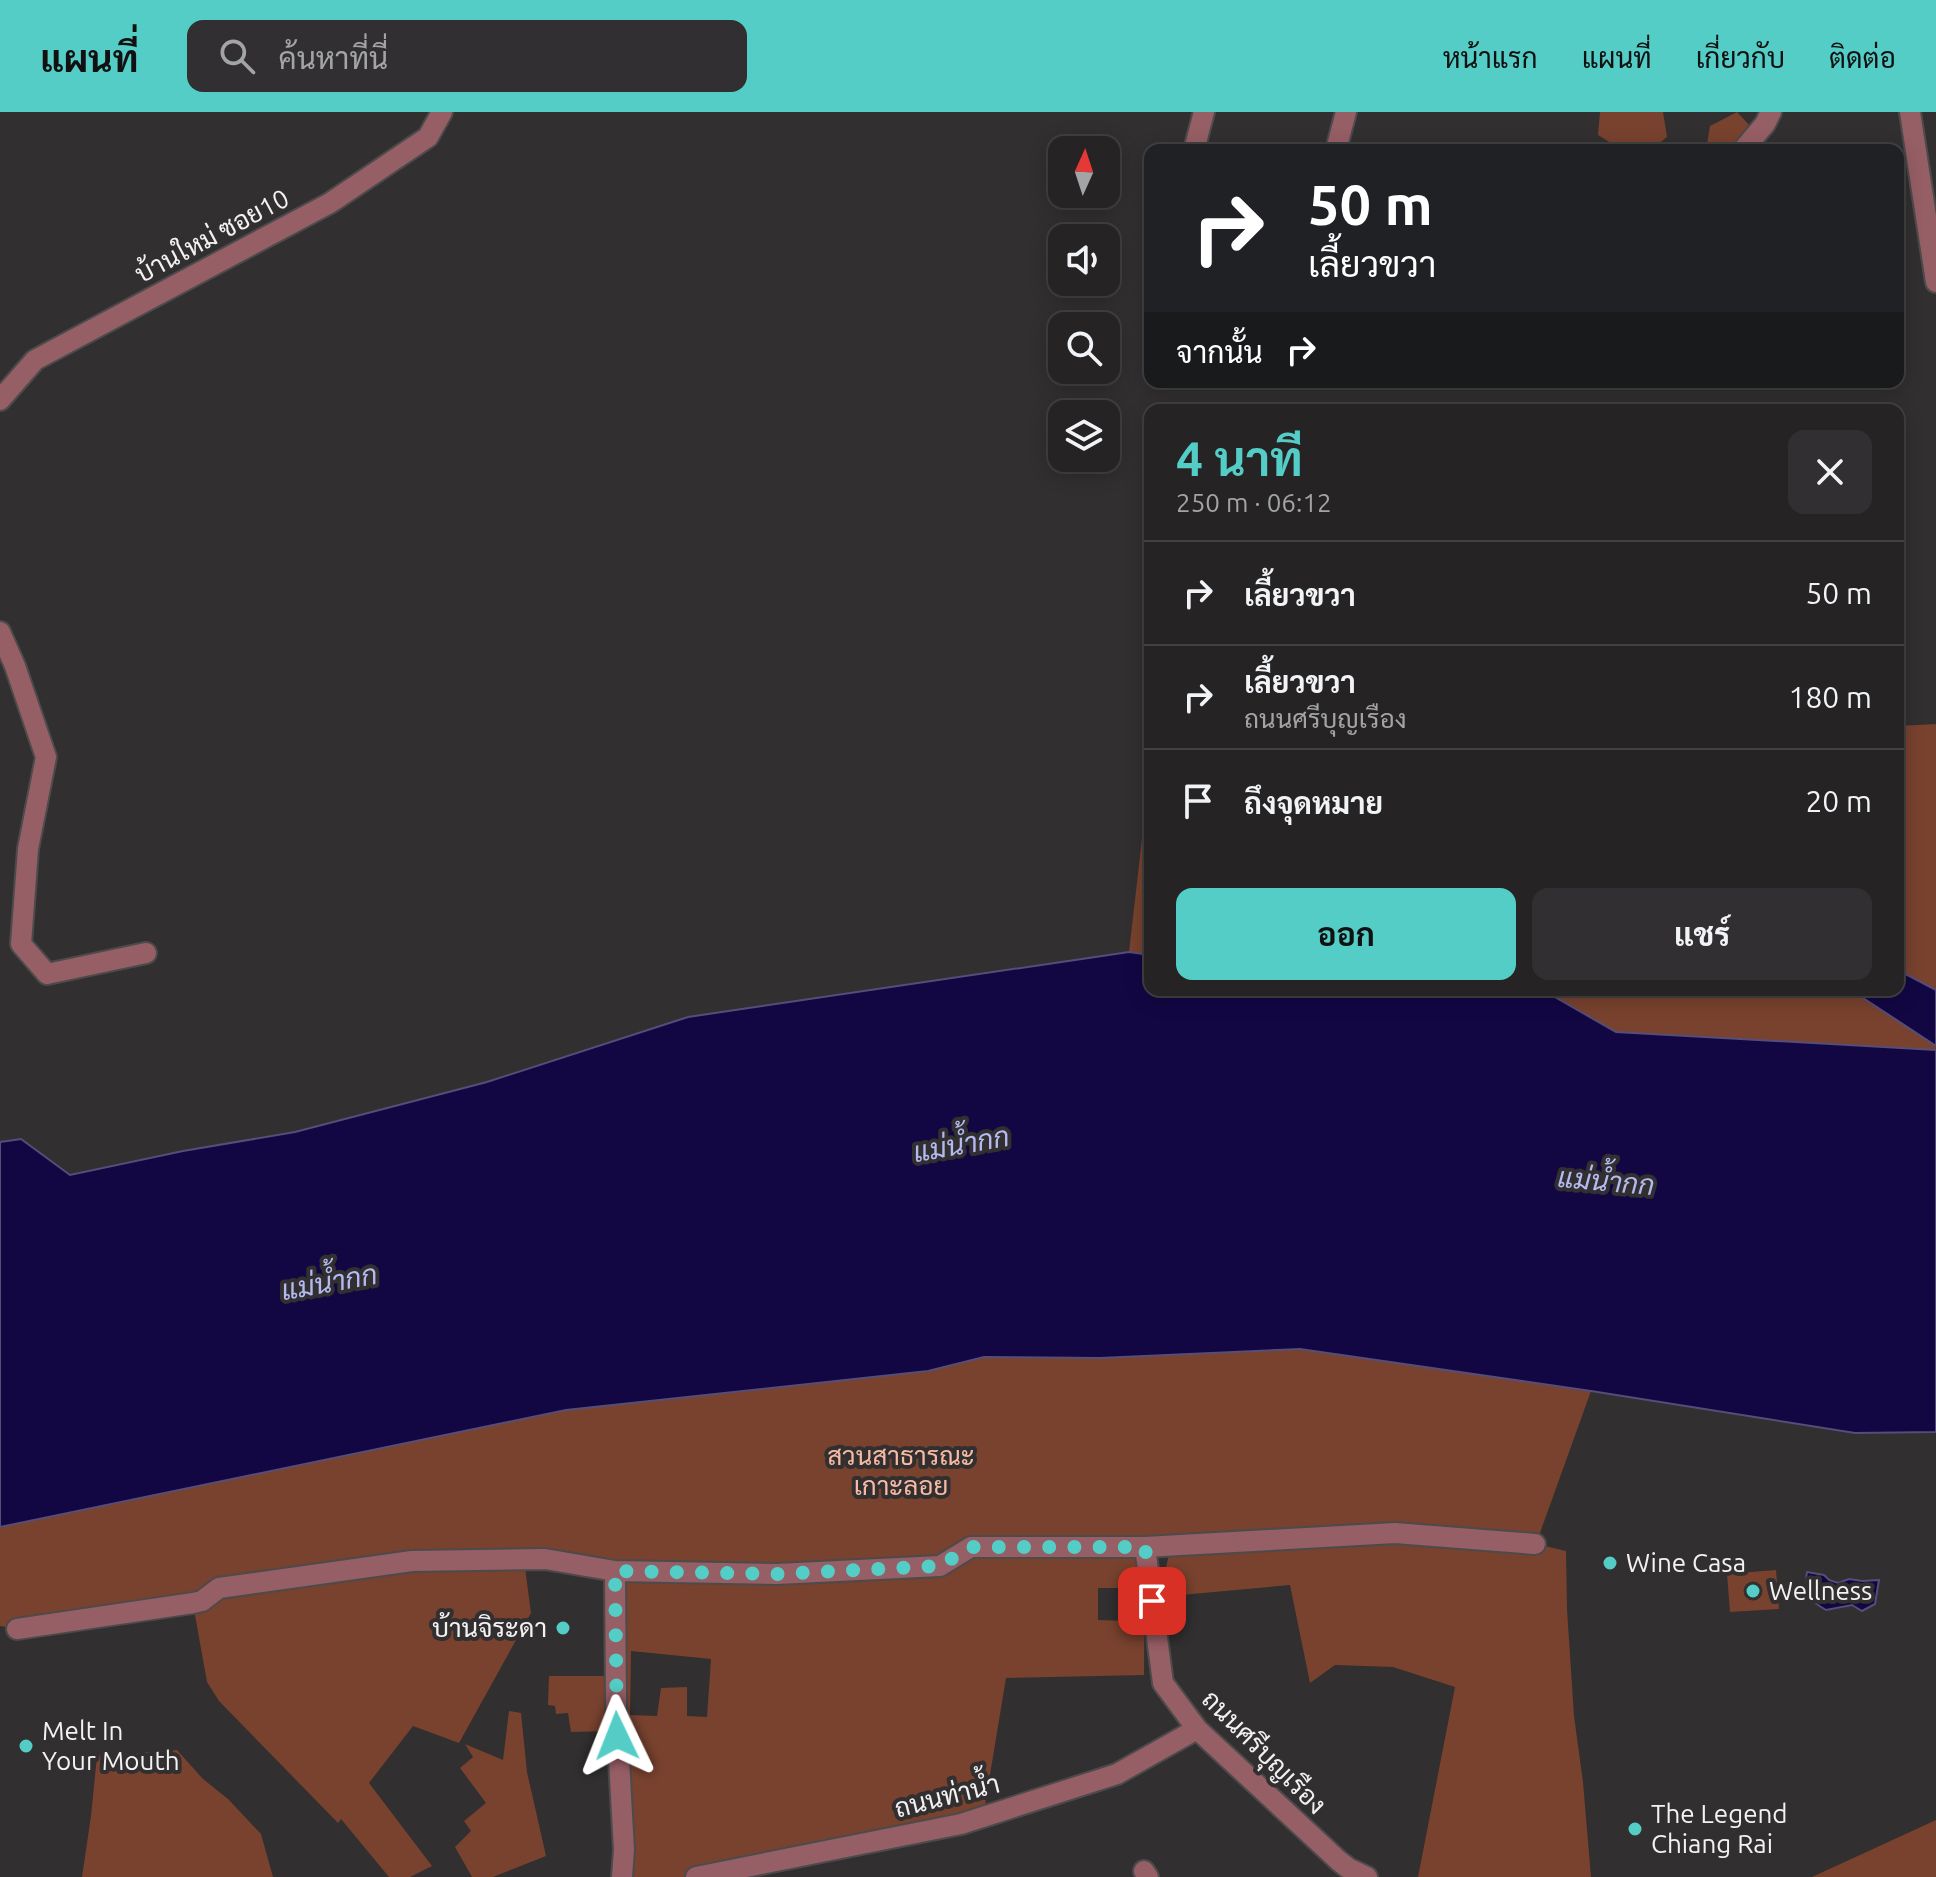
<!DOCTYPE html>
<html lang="th">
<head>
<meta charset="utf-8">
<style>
  :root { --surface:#252324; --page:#312f31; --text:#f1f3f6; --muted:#a3a4a6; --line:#424041; --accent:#54cdc7 }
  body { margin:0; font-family:Ubuntu,Sarabun,sans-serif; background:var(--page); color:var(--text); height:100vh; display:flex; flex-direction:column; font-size:30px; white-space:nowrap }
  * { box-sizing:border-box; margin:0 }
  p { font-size:26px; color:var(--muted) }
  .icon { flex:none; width:44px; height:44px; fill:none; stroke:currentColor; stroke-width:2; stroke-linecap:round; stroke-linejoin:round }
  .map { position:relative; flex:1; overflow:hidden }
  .panel { position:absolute; left:1144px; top:292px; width:760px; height:592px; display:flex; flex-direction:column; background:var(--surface); border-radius:16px; box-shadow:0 4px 20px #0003,0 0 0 2px var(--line) }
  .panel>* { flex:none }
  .hud { position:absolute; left:1144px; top:32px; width:760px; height:244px; border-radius:16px; box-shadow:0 4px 20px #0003,0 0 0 2px var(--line); background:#202124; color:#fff; overflow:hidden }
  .needle { width:52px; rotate:3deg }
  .buttons { position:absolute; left:1048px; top:24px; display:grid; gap:16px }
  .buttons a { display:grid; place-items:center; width:72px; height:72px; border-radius:16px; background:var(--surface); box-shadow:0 4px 20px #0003,0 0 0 2px var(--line); font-size:40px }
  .pin { position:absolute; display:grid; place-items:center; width:68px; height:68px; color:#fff; margin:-34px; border-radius:16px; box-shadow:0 4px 12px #0006 }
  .me { position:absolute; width:88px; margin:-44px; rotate:358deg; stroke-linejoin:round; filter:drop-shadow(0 0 6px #0008) }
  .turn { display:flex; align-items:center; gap:28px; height:168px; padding:0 32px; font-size:36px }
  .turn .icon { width:104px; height:104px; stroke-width:2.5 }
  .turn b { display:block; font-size:56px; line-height:68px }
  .then { display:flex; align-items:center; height:76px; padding:0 32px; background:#0003; gap:16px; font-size:30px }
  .round { display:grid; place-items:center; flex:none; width:84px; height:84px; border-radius:16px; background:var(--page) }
  .overview { display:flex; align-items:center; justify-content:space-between; height:136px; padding:0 32px }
  h1 { font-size:48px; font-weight:700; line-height:60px; color:var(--accent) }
  .action { display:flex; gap:16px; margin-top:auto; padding:16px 32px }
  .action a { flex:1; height:92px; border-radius:16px; background:var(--accent); color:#111; font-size:32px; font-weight:700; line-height:92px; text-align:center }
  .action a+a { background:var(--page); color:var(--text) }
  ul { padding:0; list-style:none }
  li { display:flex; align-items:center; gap:24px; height:104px; padding:0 32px; border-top:2px solid var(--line) }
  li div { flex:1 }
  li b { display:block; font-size:30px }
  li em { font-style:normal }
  header { display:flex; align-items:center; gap:48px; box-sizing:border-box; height:112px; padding:0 40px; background:var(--accent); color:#111 }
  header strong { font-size:38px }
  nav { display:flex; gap:44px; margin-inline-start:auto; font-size:28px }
  .search { width:560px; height:72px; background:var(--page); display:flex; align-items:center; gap:20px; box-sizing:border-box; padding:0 28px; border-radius:16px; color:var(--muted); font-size:30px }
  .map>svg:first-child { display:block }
  .green { fill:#78422e; fill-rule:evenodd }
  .water { fill:#120743; stroke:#564d78; stroke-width:2 }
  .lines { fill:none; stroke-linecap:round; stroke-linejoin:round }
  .minor-casing { stroke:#4c4a4b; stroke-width:24 }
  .minor { stroke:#965e65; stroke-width:20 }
  .route { stroke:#54cdc7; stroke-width:14; stroke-dasharray:0 25.2 }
  .poi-dot { fill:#54cdc7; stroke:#312f30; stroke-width:3 }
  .labels { text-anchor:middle; stroke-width:8; stroke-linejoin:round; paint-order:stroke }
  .street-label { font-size:26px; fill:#f3f1f2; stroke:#312f30 }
  .park-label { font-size:26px; fill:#f8baa3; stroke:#312f30 }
  .poi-label { font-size:26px; fill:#f3f1f2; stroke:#312f30; text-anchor:start }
  .water-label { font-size:28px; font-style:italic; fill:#b4b9f1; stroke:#312f30 }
</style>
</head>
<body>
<header>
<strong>แผนที่</strong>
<div class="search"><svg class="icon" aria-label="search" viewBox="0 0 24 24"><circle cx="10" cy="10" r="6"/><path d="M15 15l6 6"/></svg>ค้นหาที่นี่</div>
<nav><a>หน้าแรก</a><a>แผนที่</a><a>เกี่ยวกับ</a><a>ติดต่อ</a></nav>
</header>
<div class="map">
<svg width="1936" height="1765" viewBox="0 0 1936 1765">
  <rect width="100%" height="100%" fill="#312f30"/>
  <path class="green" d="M1600,0H1663L1667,25L1651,38L1619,36L1598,23Z
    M1737,0L1751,15L1732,38H1706L1710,14Z
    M1936,612V878L1898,858V614Z
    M1150,657V843L1129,840Z
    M1533,878H1851L1936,934V938L1616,920L1553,884Z
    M1300,1237L1591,1279L1536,1432L1566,1439L1567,1497L1574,1604L1583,1670L1591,1765H1418L1455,1575L1393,1555L1335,1553L1310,1571L1290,1473L1159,1485L1171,1434L1145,1435L1144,1563L1006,1566L985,1693L929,1717L696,1765H622L615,1460L524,1448L531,1501L459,1631L413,1614L369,1671L432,1754L410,1765H389L341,1707L338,1711L219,1589L207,1570L193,1492L17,1517L0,1514V1415L566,1298L928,1259L984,1245L1100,1246ZM1395,1421L1520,1432L1195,1433ZM1098,1476H1129V1509L1098,1508ZM631,1539L711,1547L707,1605L687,1604V1575L661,1576L657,1604L630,1603Z
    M1776,1458L1779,1497L1730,1500L1727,1462Z
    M549,1564H608L609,1619L571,1620L568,1601L556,1602L555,1594L548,1593Z
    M509,1599L521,1601L527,1660L546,1744L493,1765H472L455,1735L471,1719L464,1709L486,1691L460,1656L473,1645L465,1632L503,1648Z
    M177,1638L203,1667L228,1687L261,1722L273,1765H82L91,1704L97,1644Z
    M1936,1708V1765H1812Z"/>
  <path class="water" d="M1129,840L1150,843V878H1533L1553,884L1616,920L1936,938V1320L1855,1321L1591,1279L1300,1237L1100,1246L984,1245L928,1259L566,1298L0,1415V1030L21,1027L70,1063L183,1039L295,1020L487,970L688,905Z
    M1898,858L1936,878V934L1851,878H1898Z
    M1807,1460L1824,1463L1829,1468L1838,1471L1849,1467L1862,1469L1879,1468L1875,1492L1862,1499L1852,1493L1826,1498C1807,1487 1803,1482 1807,1460Z"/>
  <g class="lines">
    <defs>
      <path id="minor" d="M1910,0L1936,170
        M1194,38L1204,0
        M1336,38L1346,0
        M1743,38L1765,12L1771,0
        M0,288L35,248L330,91L428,25L442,0
        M0,520L15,554L46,645L28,737L21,832L47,862L146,841
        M1145,1435L1163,1571L1197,1617L1339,1749L1348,1756L1367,1765
        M615,1459L616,1593L624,1738L622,1765
        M17,1517L193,1491L202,1489L219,1476L412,1449L545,1447L615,1459L777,1462L940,1454L971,1435H1145L1395,1421L1535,1432
        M1144,1759L1148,1765
        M696,1765L961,1712L1117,1662L1197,1617"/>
    </defs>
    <use href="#minor" class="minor-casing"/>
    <use href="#minor" class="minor"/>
  </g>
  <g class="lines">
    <path class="route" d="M617,1624L615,1459L777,1462L940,1454L971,1435H1145L1152,1489"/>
  </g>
  <g class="poi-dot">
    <circle cx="1610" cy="1451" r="8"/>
    <circle cx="1753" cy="1479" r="8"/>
    <circle cx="563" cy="1516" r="8"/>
    <circle cx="26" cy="1634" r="8"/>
    <circle cx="1635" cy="1717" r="8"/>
  </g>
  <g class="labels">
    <g class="street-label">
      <text transform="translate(212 124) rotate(-28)" y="9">บ้านใหม่ ซอย10</text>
      <text transform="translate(1264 1640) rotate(45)" y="9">ถนนศรีบุญเรือง</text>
      <text transform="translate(947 1684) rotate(-14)" y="9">ถนนท่าน้ำ</text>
    </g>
    <g class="park-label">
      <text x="901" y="1353">สวนสาธารณะ<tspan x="901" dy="30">เกาะลอย</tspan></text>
    </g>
    <g class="poi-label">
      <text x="1626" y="1460">Wine Casa</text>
      <text x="1769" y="1488">Wellness</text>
      <text x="547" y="1525" text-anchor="end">บ้านจิระดา</text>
      <text x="42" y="1628">Melt In<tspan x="42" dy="30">Your Mouth</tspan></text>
      <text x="1651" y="1711">The Legend<tspan x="1651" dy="30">Chiang Rai</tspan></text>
    </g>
    <g class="water-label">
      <text transform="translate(961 1032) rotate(-10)" y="10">แม่น้ำกก</text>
      <text transform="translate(1606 1069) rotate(5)" y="10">แม่น้ำกก</text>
      <text transform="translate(329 1170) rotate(-10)" y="10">แม่น้ำกก</text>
    </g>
  </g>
</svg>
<div class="buttons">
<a><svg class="needle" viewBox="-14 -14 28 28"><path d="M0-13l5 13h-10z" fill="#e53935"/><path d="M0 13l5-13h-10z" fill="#a3a4a6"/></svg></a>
<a><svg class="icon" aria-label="sound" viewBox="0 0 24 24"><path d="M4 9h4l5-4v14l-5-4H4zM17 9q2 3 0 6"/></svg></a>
<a><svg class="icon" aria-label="search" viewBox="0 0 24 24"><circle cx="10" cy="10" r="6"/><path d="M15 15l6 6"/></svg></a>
<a><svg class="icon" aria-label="layers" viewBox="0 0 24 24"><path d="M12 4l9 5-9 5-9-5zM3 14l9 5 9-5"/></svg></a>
</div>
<div class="pin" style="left:1152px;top:1489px;background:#d93025"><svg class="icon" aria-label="arrive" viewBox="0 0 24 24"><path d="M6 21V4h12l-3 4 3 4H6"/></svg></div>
<svg class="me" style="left:617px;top:1624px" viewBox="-20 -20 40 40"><path d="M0-17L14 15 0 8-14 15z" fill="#54cdc7" stroke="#fff" stroke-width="4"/></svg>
<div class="hud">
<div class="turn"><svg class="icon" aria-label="right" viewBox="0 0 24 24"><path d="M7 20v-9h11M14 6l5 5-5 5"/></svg><div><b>50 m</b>เลี้ยวขวา</div></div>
<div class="then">จากนั้น<svg class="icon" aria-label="right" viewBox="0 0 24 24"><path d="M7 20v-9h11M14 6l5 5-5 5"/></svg></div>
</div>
<section class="panel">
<div class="overview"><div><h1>4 นาที</h1><p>250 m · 06:12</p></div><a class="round"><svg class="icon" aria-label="close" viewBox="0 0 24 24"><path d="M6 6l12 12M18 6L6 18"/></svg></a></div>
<ul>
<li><svg class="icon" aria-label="right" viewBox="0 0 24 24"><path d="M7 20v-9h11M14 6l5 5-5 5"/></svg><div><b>เลี้ยวขวา</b></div><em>50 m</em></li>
<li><svg class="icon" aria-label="right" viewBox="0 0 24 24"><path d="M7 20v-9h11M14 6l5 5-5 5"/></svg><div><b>เลี้ยวขวา</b><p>ถนนศรีบุญเรือง</p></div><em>180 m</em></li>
<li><svg class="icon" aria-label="arrive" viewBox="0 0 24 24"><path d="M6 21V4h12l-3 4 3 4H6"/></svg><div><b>ถึงจุดหมาย</b></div><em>20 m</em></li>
</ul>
<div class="action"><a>ออก</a><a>แชร์</a></div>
</section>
</div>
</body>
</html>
